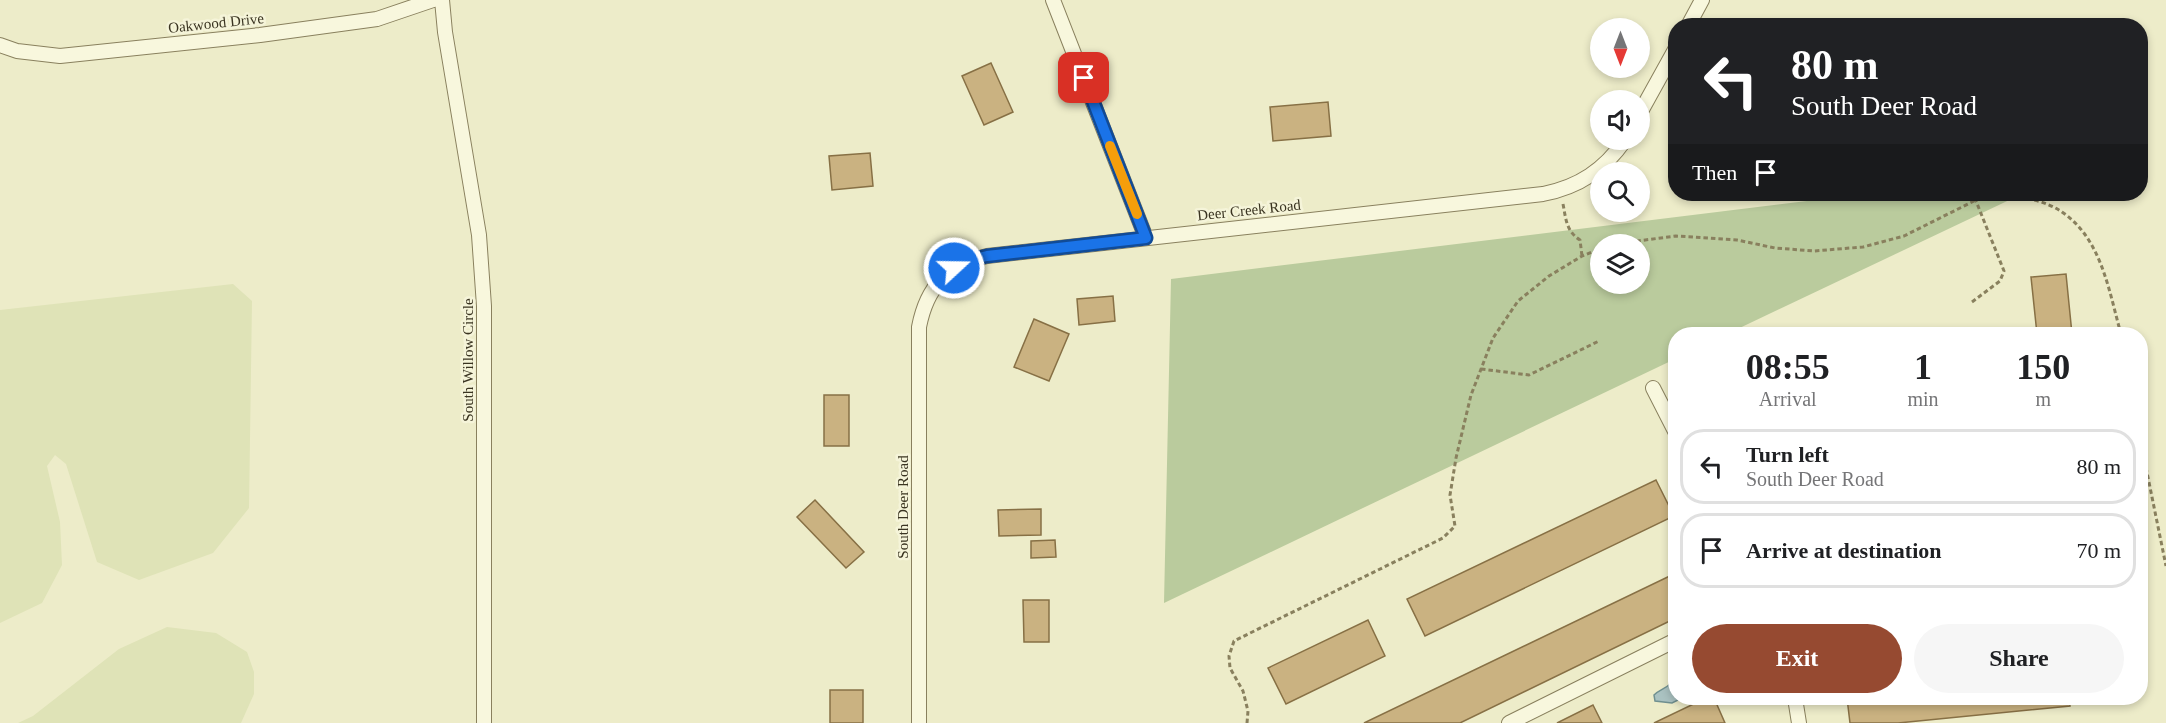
<!DOCTYPE html>
<html lang="en">
<head>
<meta charset="utf-8">
<style>
  :root { --surface:#fff; --page:#f6f6f6; --text:#202124; --muted:#757577; --line:#e0e0e0; --accent:#964a31 }
  body { margin:0; font-family:Georgia,serif; background:var(--page); color:var(--text); height:100vh; display:flex; flex-direction:column; font-size:22px; white-space:nowrap }
  * { box-sizing:border-box; margin:0 }
  p { font-size:20px; color:var(--muted) }
  .icon { flex:none; width:33px; height:33px; fill:none; stroke:currentColor; stroke-width:2; stroke-linecap:round; stroke-linejoin:round }
  .map { position:relative; flex:1; overflow:hidden }
  .details { position:absolute; left:1668px; top:327px; width:480px; height:378px; display:flex; flex-direction:column; background:var(--surface); border-radius:24px; box-shadow:0 3px 9px #0003 }
  .details>* { flex:none }
  .guide { position:absolute; left:1668px; top:18px; width:480px; height:183px; border-radius:24px; box-shadow:0 3px 9px #0003; background:#202124; color:#fff; overflow:hidden }
  .needle { width:39px; rotate:180deg }
  .buttons { position:absolute; left:1590px; top:18px; display:grid; gap:12px }
  .buttons a { display:grid; place-items:center; width:60px; height:60px; border-radius:50%; background:var(--surface); box-shadow:0 3px 9px #0003; font-size:30px }
  .pin { position:absolute; display:grid; place-items:center; width:51px; height:51px; color:#fff; margin:-26px; border-radius:12px; box-shadow:0 3px 9px #0006 }
  .me { position:absolute; width:66px; margin:-33px; rotate:69deg; stroke-linejoin:round; filter:drop-shadow(0 0 4px #0008) }
  .turn { display:flex; align-items:center; gap:21px; height:126px; padding:0 24px; font-size:27px }
  .turn .icon { width:78px; height:78px; stroke-width:2.5 }
  .turn b { display:block; font-size:42px; line-height:51px }
  .then { display:flex; align-items:center; height:57px; padding:0 24px; background:#0003; gap:12px; font-size:22px }
  .eta { display:flex; justify-content:space-evenly; align-items:center; height:102px; text-align:center }
  .eta b { font-size:36px; font-weight:700; line-height:42px }
  .action { display:flex; gap:12px; margin-top:auto; padding:12px 24px }
  .action a { flex:1; height:69px; border-radius:36px; background:var(--accent); color:#fff; font-size:24px; font-weight:700; line-height:69px; text-align:center }
  .action a+a { background:var(--page); color:var(--text) }
  ul { padding:0; list-style:none }
  li { display:flex; align-items:center; gap:18px; height:75px; margin:0 12px 9px; padding:0 12px; border:3px solid var(--line); border-radius:24px }
  li div { flex:1 }
  li b { display:block; font-size:22px }
  li em { font-style:normal }
  .map>svg:first-child { display:block }
  .farmland { fill:#dfe3b7 }
  .green { fill:#bacb9d; fill-rule:evenodd }
  .water { fill:#aac2c1; stroke:#709090; stroke-width:1.5 }
  .building { fill:#cab281; stroke:#877045; stroke-width:1.5 }
  .lines { fill:none; stroke-linecap:round; stroke-linejoin:round }
  .minor-casing { stroke:#89805e; stroke-width:16 }
  .path { stroke:#89805e; stroke-width:3; stroke-dasharray:4.5 3; stroke-linecap:butt }
  .minor { stroke:#f8f7dd; stroke-width:14 }
  .route-casing { stroke:#114b97; stroke-width:15 }
  .route { stroke:#1a73e8; stroke-width:10 }
  .slow { stroke:#f59e0b; stroke-width:10 }
  .labels { text-anchor:middle; stroke-width:5; stroke-linejoin:round; paint-order:stroke }
  .street-label { font-size:15px; fill:#3a3421; stroke:#f5f4d9 }
</style>
</head>
<body>
<div class="map">
<svg width="2166" height="723" viewBox="0 0 2166 723">
  <rect width="100%" height="100%" fill="#edecc9"/>
  <path class="farmland" d="M233,284L252,301L249,508L213,553L139,580L97,562L66,464L55,455L47,466L60,522L62,565L42,603L0,623V310Z
    M167,627L216,633L247,652L254,672V694L241,723H18L33,716L119,649Z"/>
  <path class="green" d="M1864,194H2022L1727,334H1676L1675,359L1164,603L1171,279ZM1600,244H1640V284H1600Z"/>
  <path class="water" d="M1675,678L1676,698H1682L1672,703L1655,701L1654,695C1661,688 1670,688 1675,678Z"/>
  <path class="building" d="M991,63L1013,112L984,125L962,76Z
    M1328,102L1331,136L1273,141L1270,107Z
    M870,153L873,186L832,190L829,156Z
    M2066,274L2072,334H2037L2031,277Z
    M1113,296L1115,321L1079,325L1077,299Z
    M1034,319L1069,334L1049,381L1014,367Z
    M824,395H849V446H824Z
    M1656,480L1674,516L1425,636L1407,599Z
    M815,500L864,552L846,568L797,517Z
    M1041,509V535L999,536L998,510Z
    M1055,540L1056,557L1031,558V541Z
    M1676,573V618L1460,723H1364Z
    M1023,600H1049V642H1024Z
    M1368,620L1385,656L1286,704L1268,668Z
    M830,690H863V723H830Z
    M1706,698H1714L1725,723H1654Z
    M1847,698H2069L2070,706L1898,723H1850Z
    M1593,705L1602,723H1557Z"/>
  <g class="lines">
    <defs>
      <path id="minor" d="M442,0L445,32L479,235L484,306V723
        M1053,0L1146,238
        M1688,26L1702,0
        M0,45L17,51L60,56L260,35L377,19L433,0
        M1640,113L1676,48
        M1653,388L1676,433
        M1795,698L1799,723
        M919,723V327C927,286 947,266 987,256L1543,194C1579,187 1604,170 1625,140
        M1509,723L1676,640"/>
    </defs>
    <use href="#minor" class="minor-casing"/>
    <path class="path" d="M2005,194C2024,197 2046,201 2062,212C2102,239 2109,292 2121,334
      M1563,204C1566,219 1566,231 1580,240L1582,256
      M1614,244L1676,236L1737,240L1775,248L1814,251L1863,247L1904,236L1978,199L2005,194
      M1972,302L2000,281L2004,271L1976,201
      M1481,369L1529,375L1599,341
      M2140,438L2166,566
      M1247,723L1248,711L1243,691L1230,668L1229,656L1234,641L1443,538L1455,526L1450,495L1456,458L1471,395L1493,338L1518,301L1549,276L1582,256L1600,249"/>
    <use href="#minor" class="minor"/>
  </g>
  <g class="lines">
    <defs>
      <path id="route" d="M954,268L970,260L987,256L1146,238L1084,78"/>
    </defs>
    <use href="#route" class="route-casing"/>
    <use href="#route" class="route"/>
    <path class="slow" d="M1110,146L1137,214"/>
  </g>
  <g class="labels">
    <g class="street-label">
      <text transform="translate(216 23) rotate(-6)" y="5">Oakwood Drive</text>
      <text transform="translate(1249 210) rotate(-6)" y="5">Deer Creek Road</text>
      <text transform="translate(468 360) rotate(-90)" y="5">South Willow Circle</text>
      <text transform="translate(903 507) rotate(-90)" y="5">South Deer Road</text>
    </g>
  </g>
</svg>
<div class="buttons">
<a><svg class="needle" viewBox="-14 -14 28 28"><path d="M0-13l5 13h-10z" fill="#e53935"/><path d="M0 13l5-13h-10z" fill="#757577"/></svg></a>
<a><svg class="icon" aria-label="sound" viewBox="0 0 24 24"><path d="M4 9h4l5-4v14l-5-4H4zM17 9q2 3 0 6"/></svg></a>
<a><svg class="icon" aria-label="search" viewBox="0 0 24 24"><circle cx="10" cy="10" r="6"/><path d="M15 15l6 6"/></svg></a>
<a><svg class="icon" aria-label="layers" viewBox="0 0 24 24"><path d="M12 4l9 5-9 5-9-5zM3 14l9 5 9-5"/></svg></a>
</div>
<div class="pin" style="left:1084px;top:78px;background:#d93025"><svg class="icon" aria-label="arrive" viewBox="0 0 24 24"><path d="M6 21V4h12l-3 4 3 4H6"/></svg></div>
<svg class="me" style="left:954px;top:268px" viewBox="-20 -20 40 40"><circle r="17" fill="#1a73e8" stroke="#fff" stroke-width="3"/><path d="M0-11L8 9 0 5-8 9z" fill="#fff"/></svg>
<div class="guide">
<div class="turn"><svg class="icon" aria-label="left" viewBox="0 0 24 24"><path d="M17 20v-9H6M10 6l-5 5 5 5"/></svg><div><b>80 m</b>South Deer Road</div></div>
<div class="then">Then<svg class="icon" aria-label="arrive" viewBox="0 0 24 24"><path d="M6 21V4h12l-3 4 3 4H6"/></svg></div>
</div>
<section class="details">
<div class="eta">
<div><b>08:55</b><p>Arrival</p></div>
<div><b>1</b><p>min</p></div>
<div><b>150</b><p>m</p></div>
</div>
<ul>
<li><svg class="icon" aria-label="left" viewBox="0 0 24 24"><path d="M17 20v-9H6M10 6l-5 5 5 5"/></svg><div><b>Turn left</b><p>South Deer Road</p></div><em>80 m</em></li>
<li><svg class="icon" aria-label="arrive" viewBox="0 0 24 24"><path d="M6 21V4h12l-3 4 3 4H6"/></svg><div><b>Arrive at destination</b></div><em>70 m</em></li>
</ul>
<div class="action"><a>Exit</a><a>Share</a></div>
</section>
</div>
</body>
</html>
